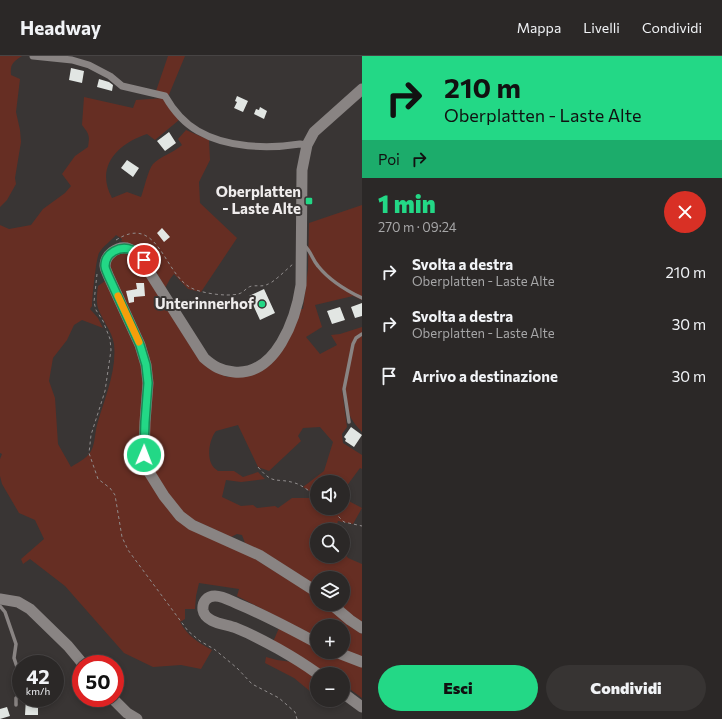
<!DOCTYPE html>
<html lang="it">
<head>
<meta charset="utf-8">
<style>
  :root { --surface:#2b2827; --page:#373433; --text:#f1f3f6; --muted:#a6a6a7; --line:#474444; --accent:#23d886 }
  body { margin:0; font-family:Commissioner,sans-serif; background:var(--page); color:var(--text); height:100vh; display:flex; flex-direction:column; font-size:15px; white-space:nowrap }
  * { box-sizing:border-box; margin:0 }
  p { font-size:13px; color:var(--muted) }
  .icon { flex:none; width:22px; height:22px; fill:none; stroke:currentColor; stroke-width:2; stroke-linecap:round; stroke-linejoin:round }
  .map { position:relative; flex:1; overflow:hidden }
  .panel { display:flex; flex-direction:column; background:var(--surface); width:360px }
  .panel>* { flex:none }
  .guide { background:#23d886; color:#111; overflow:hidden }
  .tools { position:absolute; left:310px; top:419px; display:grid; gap:8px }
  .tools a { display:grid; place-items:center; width:40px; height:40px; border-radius:50%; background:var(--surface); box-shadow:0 2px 6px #0003,0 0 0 1px var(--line); font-size:20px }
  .speed { position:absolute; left:12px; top:599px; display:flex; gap:8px; font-size:20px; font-weight:700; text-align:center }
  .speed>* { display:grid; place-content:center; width:52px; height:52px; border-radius:50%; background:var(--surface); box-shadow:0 2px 6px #0003,0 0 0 1px var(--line); line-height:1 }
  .speed small { font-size:10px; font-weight:400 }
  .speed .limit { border:6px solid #d22; background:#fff; color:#111 }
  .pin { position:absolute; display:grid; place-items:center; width:34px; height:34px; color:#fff; margin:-17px; border:2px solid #fff; border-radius:50%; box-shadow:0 1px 4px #0007 }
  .me { position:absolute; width:44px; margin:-22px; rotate:1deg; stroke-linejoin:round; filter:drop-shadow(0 0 3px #0008) }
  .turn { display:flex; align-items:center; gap:14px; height:84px; padding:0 16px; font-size:18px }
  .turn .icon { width:52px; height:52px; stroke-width:2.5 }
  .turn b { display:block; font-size:28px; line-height:34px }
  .then { display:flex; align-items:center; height:38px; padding:0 16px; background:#0003; gap:8px; font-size:15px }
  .round { display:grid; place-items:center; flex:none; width:42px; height:42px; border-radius:21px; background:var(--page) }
  .headline { display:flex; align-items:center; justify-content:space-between; height:68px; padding:0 16px }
  h1 { font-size:24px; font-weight:800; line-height:30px; color:var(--accent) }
  .primary-button { display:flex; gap:8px; margin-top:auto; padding:8px 16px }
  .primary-button a { flex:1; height:46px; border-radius:24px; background:var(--accent); color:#111; font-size:16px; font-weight:800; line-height:46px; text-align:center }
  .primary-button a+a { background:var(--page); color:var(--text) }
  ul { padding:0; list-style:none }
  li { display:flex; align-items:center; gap:12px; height:52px; padding:0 16px }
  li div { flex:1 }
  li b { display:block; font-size:15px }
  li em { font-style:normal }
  header { display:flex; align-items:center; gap:24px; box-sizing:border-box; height:56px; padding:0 20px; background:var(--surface); border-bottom:1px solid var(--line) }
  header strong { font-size:19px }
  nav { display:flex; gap:22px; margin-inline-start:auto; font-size:14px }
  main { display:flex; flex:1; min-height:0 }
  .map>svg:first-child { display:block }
  .green { fill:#662e23 }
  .building { fill:#e2e6e3 }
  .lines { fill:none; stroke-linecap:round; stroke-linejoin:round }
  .path { stroke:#918d8d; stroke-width:1; stroke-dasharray:3 3; stroke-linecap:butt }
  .service { stroke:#898483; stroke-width:3.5 }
  .minor { stroke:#898483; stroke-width:7 }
  .secondary { stroke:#898483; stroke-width:11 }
  .route-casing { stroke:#178c57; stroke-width:10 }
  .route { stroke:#23d886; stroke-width:7 }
  .slow { stroke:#f59e0b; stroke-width:7 }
  .poi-dot { fill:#23d886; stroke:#393534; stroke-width:1.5 }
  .labels { text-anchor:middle; stroke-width:4; stroke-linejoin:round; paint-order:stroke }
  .poi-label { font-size:15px; font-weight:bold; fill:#efecec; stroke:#393534; text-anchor:end }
</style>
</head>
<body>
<header>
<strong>Headway</strong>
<nav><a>Mappa</a><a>Livelli</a><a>Condividi</a></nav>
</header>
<main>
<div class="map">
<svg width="362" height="663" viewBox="0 0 362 663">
  <rect width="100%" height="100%" fill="#393534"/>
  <path class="green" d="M0,0H22C13,6 10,8 11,19L20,23L16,56L20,74L21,86L15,122L16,128L7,144L0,151Z
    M168,0H185L168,41L156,35Z
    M84,41L133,52L136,44L164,42L179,64L155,84L147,78C117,88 95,111 112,142L127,136L141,141C144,133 148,114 153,108C161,100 173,97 182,89L178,83L186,74L209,84L210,104L199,126L200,147L237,182L201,236L188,233L174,218L170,223L165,232C159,221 147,196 136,190C131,187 126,187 121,185L122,183L116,179C111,185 103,190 99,197C96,203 92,242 92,250L90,253L98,262L103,272L82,264L74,269L67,284L53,302L49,325L55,342L58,388L71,411C79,406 89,401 92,393C95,386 95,377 97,369C104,343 117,316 114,288C112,275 102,264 98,252C96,244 97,238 98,230L105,225L132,281L141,310L144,327L140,387L175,461L244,496L317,542V548H324L351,571L362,578V601L351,597L343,593V570H317V581L237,540L239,533L199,527L196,540L195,553H185V563L180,566C188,580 197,586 212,594L201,613L181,609L153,611L124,597L65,530L30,503L23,508L21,503L44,483L35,464L19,457L2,428L0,420V403L2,398L0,397V169L9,173L31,169L43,153L65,137L71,130L62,118L75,100L88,91C90,79 89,78 82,69Z
    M362,149V244L353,240L315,249L322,271L306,281L320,298L337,289L331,279L340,278L362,271V376C357,371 352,365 349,358C346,348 348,343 342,333L347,371L342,378L343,387L362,399V413L360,412L343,435V426H317V440L303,431L324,415L333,386L320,371L303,372L298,380L301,385L269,415L258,411L238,369L216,375C210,382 207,398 211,407C212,410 215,413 218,415H234L243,421L258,416L265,423L241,426L226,424L222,441L241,450L253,449L257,452L275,450L278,452L292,442H317V452H343V442L362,452L353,468L338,465L335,474H317V500H343V495L348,502L362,508V568L337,548H343V522H317V530L264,496L245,487L242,479L237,478L231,481L194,464L184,458L176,449L151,410L148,398L152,340L110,210C113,196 123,194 135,201L196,299L208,312L227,321L260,315L300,253H303L308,213L309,167Z
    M279,572L317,592V596H325L362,611V642L343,628V618H328L273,586Z
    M266,601L277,604L292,606L317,622V641L294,622L265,607Z"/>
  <path class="building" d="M71,12L84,15L82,27L69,24Z
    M99,23L109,26L113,29L112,35L97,31Z
    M237,40L248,45L243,56L234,52L237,46L235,45Z
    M260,51L267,55L264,63L254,58L256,53L259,54Z
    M169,76L176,87L165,95L157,85Z
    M127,104L139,112L133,121L121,112Z
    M162,172L170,181L164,186L157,177Z
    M136,227H144L145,240L134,241V246L129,247L126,235L137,233Z
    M264,233L275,257L260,264L249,240Z
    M362,247V260L355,262L351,251Z
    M340,251L345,264L332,268L327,255Z
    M351,371L362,379L354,391L345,385L346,383L344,381Z
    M26,642H38V659H25Z
    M7,651L10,660L0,663V653Z"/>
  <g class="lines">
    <path class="path" d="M116,184C157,158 163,213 188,230C197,237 227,241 238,238C244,237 246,231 252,230C261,229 262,232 272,226C279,221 286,214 293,208
      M97,218L94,246L96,254L103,265L110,283L111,294L105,335L91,379L89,397L98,423L110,432L115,439L122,481L128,494L188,575L200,585L214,593L237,612L252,628L279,642L295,656L297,663
      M258,411C274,430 275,421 295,427C302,429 310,436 317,440
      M330,452L344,466L362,470"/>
    <path class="service" d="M304,189C311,195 312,203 318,210C330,225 345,234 362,242
      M349,366L344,333L353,288L356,282L362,278
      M0,550L5,556L16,588L14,602L21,623
      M16,649V642L21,638"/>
    <path class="minor" d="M33,0L72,4L89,9L110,20L122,30L165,40C173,54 184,67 198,75C227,92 268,93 300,88L307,89"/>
    <path class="secondary" d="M317,536L259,499L192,469L180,460L164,440L149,416L144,399L145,366L148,327L146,309L140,289L108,219C107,216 105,213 105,210C105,199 117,190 127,192C131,193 135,196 138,198L204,302C213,310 221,315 234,316C276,320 296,263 301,229L302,114L307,89L314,76L362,33
      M0,543L18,546L30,553L68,590L83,608
      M331,548L350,564L362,572
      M317,587C291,573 265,559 238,548C231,545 223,540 215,540C207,540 202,546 203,554C205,567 226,568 236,572C261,582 296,602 318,618
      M336,596L362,606
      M343,637L362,651
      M112,642L127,657L137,663"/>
  </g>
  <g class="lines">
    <defs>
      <path id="route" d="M144,204C140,200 137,196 132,194C120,189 105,197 105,210C105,213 107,216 108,219L140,289L146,309L148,327L145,366L144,399"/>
    </defs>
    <use href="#route" class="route-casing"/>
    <use href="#route" class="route"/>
    <path class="slow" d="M118,240L139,286"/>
  </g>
  <g class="poi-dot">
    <rect x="305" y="141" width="8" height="8" rx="2"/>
    <circle cx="262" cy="248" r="4"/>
  </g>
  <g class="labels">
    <g class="poi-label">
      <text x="301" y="141">Oberplatten<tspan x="301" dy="17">- Laste Alte</tspan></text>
      <text x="254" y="253">Unterinnerhof</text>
    </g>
  </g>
</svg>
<div class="tools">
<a><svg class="icon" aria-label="sound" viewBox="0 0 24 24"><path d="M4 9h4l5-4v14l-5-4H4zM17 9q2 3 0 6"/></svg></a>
<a><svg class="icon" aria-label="search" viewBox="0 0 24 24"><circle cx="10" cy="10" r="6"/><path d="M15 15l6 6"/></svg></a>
<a><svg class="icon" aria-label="layers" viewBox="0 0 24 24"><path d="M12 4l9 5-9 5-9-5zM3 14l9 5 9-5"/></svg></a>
<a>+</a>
<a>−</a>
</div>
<div class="speed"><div>42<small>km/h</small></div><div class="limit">50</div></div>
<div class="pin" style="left:144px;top:204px;background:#d93025"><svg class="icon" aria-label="arrive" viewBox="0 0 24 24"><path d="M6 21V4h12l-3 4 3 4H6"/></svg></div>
<svg class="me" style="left:144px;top:399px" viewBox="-20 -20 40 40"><circle r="17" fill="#23d886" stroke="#fff" stroke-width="3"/><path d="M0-11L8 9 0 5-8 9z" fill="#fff"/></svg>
</div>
<section class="panel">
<div class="guide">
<div class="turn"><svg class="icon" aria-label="right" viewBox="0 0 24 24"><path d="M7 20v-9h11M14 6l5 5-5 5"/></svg><div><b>210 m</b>Oberplatten - Laste Alte</div></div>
<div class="then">Poi<svg class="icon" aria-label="right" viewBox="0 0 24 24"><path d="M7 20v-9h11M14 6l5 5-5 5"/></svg></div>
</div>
<div class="headline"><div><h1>1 min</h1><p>270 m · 09:24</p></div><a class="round" style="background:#d93025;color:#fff"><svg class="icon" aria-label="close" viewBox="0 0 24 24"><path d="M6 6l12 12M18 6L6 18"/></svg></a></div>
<ul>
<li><svg class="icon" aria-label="right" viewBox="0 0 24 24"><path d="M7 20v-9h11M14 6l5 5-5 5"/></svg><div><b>Svolta a destra</b><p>Oberplatten - Laste Alte</p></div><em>210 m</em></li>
<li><svg class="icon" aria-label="right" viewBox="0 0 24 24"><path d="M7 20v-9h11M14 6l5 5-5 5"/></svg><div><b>Svolta a destra</b><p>Oberplatten - Laste Alte</p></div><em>30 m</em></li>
<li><svg class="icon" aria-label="arrive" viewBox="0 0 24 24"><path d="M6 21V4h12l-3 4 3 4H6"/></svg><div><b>Arrivo a destinazione</b></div><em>30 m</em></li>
</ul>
<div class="primary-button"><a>Esci</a><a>Condividi</a></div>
</section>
</main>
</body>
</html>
